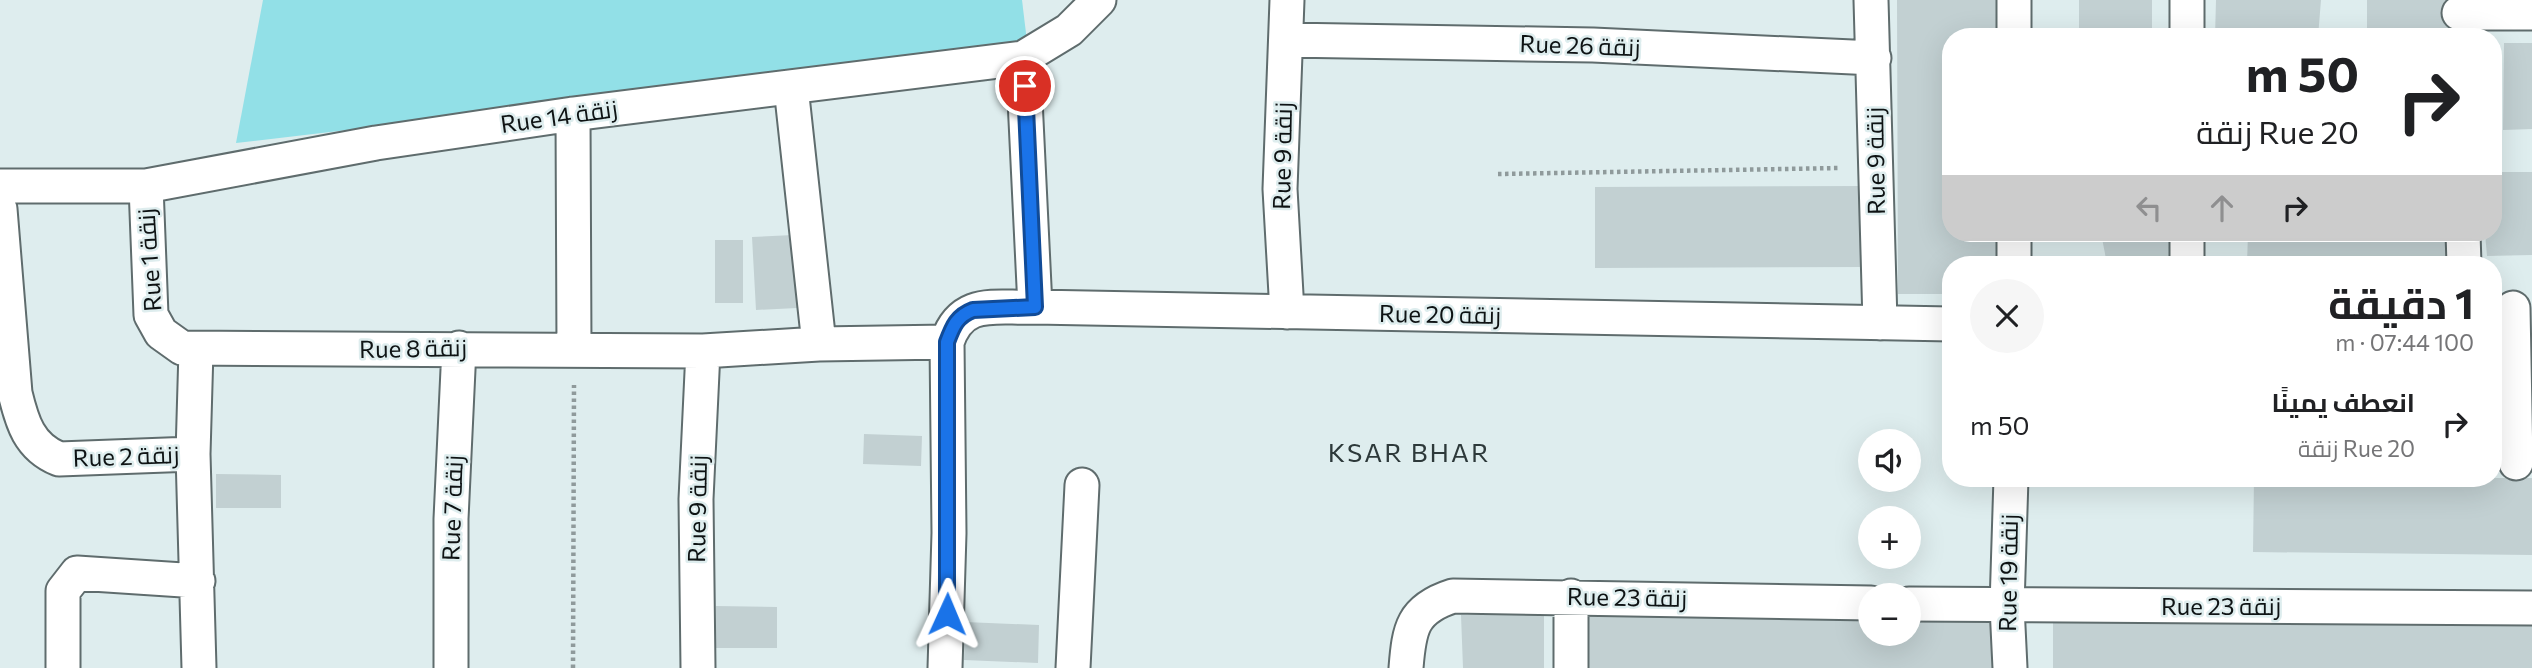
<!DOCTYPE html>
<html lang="ar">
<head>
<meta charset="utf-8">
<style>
  :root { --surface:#fff; --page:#f6f6f6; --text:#202124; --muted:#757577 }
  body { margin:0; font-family:Commissioner,Cairo,sans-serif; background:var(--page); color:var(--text); direction:rtl; height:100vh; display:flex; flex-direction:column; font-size:26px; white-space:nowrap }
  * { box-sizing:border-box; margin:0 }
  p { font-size:23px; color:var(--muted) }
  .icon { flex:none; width:38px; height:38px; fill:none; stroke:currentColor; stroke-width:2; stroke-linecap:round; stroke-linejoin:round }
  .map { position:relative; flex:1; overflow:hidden; direction:ltr }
  .sheet { position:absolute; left:1942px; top:256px; width:560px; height:231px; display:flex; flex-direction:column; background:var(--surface); border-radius:28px; box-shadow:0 7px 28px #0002; direction:rtl }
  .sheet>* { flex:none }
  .guide { position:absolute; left:1942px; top:28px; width:560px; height:214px; border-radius:28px; box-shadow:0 7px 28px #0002; direction:rtl; background:#fff; color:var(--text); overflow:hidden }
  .tools { position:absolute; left:1858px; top:429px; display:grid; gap:14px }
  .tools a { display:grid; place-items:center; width:63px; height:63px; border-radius:50%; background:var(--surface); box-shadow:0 7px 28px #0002; font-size:35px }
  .pin { position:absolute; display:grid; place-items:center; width:60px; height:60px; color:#fff; margin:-30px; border:4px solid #fff; border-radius:50%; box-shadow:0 2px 7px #0007 }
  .me { position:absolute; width:77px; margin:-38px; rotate:1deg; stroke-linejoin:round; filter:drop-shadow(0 0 5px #0008) }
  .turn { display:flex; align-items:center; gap:24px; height:147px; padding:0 28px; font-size:32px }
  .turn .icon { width:91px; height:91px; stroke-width:2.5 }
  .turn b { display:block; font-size:49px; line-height:60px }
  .lanes { display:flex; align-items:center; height:66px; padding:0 28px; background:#0003; justify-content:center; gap:35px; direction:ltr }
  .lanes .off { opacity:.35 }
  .round { display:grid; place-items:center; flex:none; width:74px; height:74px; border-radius:37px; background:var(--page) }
  .head { display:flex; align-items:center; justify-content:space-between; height:119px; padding:0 28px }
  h1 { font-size:42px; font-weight:700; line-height:52px }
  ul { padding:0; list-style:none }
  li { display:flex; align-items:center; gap:21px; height:98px; padding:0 28px }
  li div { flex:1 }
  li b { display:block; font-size:26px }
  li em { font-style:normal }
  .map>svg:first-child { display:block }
  .green { fill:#92e0e7 }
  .building { fill:#c2d0d2 }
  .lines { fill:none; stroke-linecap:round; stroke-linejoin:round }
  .street-casing { stroke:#5f6c6d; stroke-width:37 }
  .path { stroke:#8f9a9b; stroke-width:4.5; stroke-dasharray:3.5 3.5; stroke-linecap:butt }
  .street { stroke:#fff; stroke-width:33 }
  .route-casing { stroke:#114b97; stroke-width:18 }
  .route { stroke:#1a73e8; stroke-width:12 }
  .labels { text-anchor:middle; stroke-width:5; stroke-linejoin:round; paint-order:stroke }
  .street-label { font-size:24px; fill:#0e1314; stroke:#deedee }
  .neighbourhood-label { font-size:26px; letter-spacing:2px; fill:#2d393a; stroke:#deedee }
</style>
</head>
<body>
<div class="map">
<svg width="2532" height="668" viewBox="0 0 2532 668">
  <rect width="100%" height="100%" fill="#deedee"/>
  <path class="green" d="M263,0H1022L1028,50L236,143Z"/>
  <path class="building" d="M1897,0H1996V37H1951V233H1997V264H1951V294H1898Z
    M2079,0H2152V37H2079Z
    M2216,0H2321L2318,37H2215Z
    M2367,0H2451L2450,37H2367Z
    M2504,43H2532V129L2503,130Z
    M2494,172H2532V255L2487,256L2485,233H2494Z
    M1867,186V267L1595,268V187Z
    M2101,233H2173L2178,264H2107Z
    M2248,233H2447L2446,264H2247Z
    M793,235L797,308L756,310L752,237Z
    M715,240H743V303H715Z
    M864,434L922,436L921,466L863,464Z
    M216,474L281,475V508H216Z
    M2254,478H2532V555L2253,552Z
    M1574,605L1871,614V634H1909V615L1995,617L1992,668H1575Z
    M716,606L777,607V648H716Z
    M2053,609H2532V668H2053Z
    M1544,614V668H1463L1461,615Z
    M965,622L1039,625L1038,663L964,660Z"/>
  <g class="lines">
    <defs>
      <path id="street" d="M1287,0L1280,189L1287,312
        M1871,0L1880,323
        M2014,0V37
        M2459,13H2532
        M2187,37V0
        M1286,40L1593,45L1874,58
        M1023,58L1035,307
        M791,87L819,344
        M573,114L574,348
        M0,186H146L376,143L573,114L1023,58L1069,30L1099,0
        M146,186L151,315L161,333L182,348L703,351L819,344L947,342
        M0,209L15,393C22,422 29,447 59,459L193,454
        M2014,233V264
        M2187,233V264
        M2463,233L2464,264
        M2513,308L2516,463
        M196,350L193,454L199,668
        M1571,596V668
        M1909,604L2532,608
        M63,668V591L77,573L198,581
        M451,668V519L459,348
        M698,668L696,499L703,351
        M945,668L949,533L947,342C962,297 996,309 1035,307L1951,324
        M1073,668L1082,485
        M1406,668C1409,629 1412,609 1453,596L1871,603
        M2010,668L2007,606L2011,478"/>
    </defs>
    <use href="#street" class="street-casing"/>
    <path class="path" d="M1498,174L1840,168
      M573,668L574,385"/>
    <use href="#street" class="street"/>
  </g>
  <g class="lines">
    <defs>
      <path id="route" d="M947,614V342C953,326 957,316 973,310L1035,307L1025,86"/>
    </defs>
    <use href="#route" class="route-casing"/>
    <use href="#route" class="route"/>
  </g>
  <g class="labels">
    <g class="street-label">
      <text transform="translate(1580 46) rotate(2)" y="8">Rue 26 زنقة</text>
      <text transform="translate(559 117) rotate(-8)" y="8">Rue 14 زنقة</text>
      <text transform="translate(1283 156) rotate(-89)" y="8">Rue 9 زنقة</text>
      <text transform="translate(1876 161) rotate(-91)" y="8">Rue 9 زنقة</text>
      <text transform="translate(150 260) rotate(-94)" y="8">Rue 1 زنقة</text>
      <text transform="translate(1440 315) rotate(1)" y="8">Rue 20 زنقة</text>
      <text transform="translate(413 349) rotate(-1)" y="8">Rue 8 زنقة</text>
      <text transform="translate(126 457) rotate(-2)" y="8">Rue 2 زنقة</text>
      <text transform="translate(453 508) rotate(-88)" y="8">Rue 7 زنقة</text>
      <text transform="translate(698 509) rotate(-89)" y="8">Rue 9 زنقة</text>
      <text transform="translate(2009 573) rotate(-89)" y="8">Rue 19 زنقة</text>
      <text transform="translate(1627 598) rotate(1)" y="8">Rue 23 زنقة</text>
      <text x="2221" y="615">Rue 23 زنقة</text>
    </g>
    <g class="neighbourhood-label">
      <text x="1409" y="462">KSAR BHAR</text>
    </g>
  </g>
</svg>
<div class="tools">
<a><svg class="icon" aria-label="sound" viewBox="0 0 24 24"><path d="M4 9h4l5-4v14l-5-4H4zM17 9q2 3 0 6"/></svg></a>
<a>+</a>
<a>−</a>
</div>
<div class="pin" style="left:1025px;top:86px;background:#d93025"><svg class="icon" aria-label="arrive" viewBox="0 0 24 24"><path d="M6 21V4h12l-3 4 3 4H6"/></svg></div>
<svg class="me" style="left:947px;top:614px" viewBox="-20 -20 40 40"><path d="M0-17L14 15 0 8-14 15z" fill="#1a73e8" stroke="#fff" stroke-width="4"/></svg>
<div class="guide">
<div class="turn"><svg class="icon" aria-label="right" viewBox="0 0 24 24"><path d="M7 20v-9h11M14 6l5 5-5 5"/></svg><div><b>50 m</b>Rue 20 زنقة</div></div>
<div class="lanes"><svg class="icon off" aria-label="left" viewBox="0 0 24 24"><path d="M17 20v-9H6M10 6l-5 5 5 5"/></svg><svg class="icon off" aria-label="ahead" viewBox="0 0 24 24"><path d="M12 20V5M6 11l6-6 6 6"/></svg><svg class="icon" aria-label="right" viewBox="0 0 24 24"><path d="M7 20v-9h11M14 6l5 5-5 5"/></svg></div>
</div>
<section class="sheet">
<div class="head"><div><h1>1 دقيقة</h1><p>100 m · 07:44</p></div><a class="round"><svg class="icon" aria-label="close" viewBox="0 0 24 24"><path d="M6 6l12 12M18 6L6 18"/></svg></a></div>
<ul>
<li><svg class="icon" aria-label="right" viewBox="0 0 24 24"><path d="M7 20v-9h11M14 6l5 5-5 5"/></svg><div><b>انعطف يمينًا</b><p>Rue 20 زنقة</p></div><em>50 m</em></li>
</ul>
</section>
</div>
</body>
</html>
